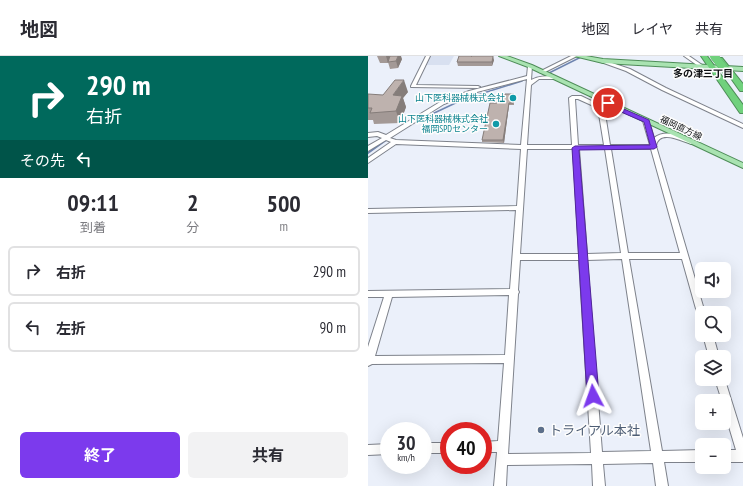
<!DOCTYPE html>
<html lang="ja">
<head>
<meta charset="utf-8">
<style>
  :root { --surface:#fff; --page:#f2f2f3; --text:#2b2b33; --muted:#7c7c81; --line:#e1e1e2; --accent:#7c3aed }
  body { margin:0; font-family:"PT Sans Narrow","Noto Sans JP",sans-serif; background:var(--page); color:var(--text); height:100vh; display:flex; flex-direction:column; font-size:15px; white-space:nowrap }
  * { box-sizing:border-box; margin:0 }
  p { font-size:13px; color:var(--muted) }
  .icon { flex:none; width:22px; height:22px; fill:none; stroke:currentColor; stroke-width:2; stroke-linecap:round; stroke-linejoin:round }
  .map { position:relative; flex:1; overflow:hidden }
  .side { display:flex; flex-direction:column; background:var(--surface); width:368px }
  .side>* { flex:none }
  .guide { background:#00695c; color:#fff; overflow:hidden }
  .tools { position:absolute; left:327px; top:206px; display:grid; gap:8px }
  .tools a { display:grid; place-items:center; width:36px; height:36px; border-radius:6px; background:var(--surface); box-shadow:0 4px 16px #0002; font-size:20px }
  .speed { position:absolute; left:12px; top:366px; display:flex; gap:8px; font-size:20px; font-weight:700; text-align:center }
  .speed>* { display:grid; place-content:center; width:52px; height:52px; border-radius:50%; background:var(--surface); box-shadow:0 4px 16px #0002; line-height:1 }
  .speed small { font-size:10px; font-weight:400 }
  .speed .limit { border:6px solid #d22; background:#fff; color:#111 }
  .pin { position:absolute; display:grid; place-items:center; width:34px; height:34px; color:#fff; margin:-17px; border:2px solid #fff; border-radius:50%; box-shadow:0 1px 4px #0007 }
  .me { position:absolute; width:44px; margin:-22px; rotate:356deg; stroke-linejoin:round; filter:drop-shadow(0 0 3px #0008) }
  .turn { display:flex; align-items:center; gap:14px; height:84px; padding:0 20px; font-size:18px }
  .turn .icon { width:52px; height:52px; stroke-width:2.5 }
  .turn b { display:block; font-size:28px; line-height:34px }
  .then { display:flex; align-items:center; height:38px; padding:0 20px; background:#0003; gap:8px; font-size:15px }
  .eta { display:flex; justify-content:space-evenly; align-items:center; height:68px; text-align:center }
  .eta b { font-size:24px; font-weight:700; line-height:28px }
  .button { display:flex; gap:8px; margin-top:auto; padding:8px 20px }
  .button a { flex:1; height:46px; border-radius:6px; background:var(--accent); color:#fff; font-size:16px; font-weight:700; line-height:46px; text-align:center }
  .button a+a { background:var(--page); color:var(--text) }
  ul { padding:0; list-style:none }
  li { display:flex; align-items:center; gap:12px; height:50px; margin:0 8px 6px; padding:0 12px; border:2px solid var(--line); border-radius:6px }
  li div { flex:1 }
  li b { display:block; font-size:15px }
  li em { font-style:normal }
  header { display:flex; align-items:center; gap:24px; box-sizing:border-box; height:56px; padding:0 20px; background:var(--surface); border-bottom:1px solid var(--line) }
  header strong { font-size:19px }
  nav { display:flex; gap:22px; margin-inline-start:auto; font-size:14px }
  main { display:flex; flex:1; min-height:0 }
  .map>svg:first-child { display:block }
  .built { fill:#d8e0f0 }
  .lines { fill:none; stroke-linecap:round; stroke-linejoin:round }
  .stream-far1 { stroke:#6f85b0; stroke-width:1.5 }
  .stream { stroke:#6f85b0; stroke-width:2 }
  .minor-casing { stroke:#7e828b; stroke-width:2 }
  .major-casing { stroke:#4e8d58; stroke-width:2 }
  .highway-casing { stroke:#4e8d58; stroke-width:2 }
  .minor { fill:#fff; fill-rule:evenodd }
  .major { fill:#a9e3b1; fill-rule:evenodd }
  .highway { fill:#70d17d; fill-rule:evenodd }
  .highway-bridge-casing { stroke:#4e8d58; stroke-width:8; stroke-linecap:butt }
  .highway-bridge { stroke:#70d17d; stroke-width:8 }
  .wall { fill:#a39996 }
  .shaded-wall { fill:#857d7a }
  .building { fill:#beb2ae; stroke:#857d7a }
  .route { fill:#7c3aed; stroke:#51269a }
  .culture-dot { fill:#0f9aa8; stroke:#fdfdfd; stroke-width:1.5 }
  .service-dot { fill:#5c6f8a; stroke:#fdfdfd; stroke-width:1.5 }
  .labels { text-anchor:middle; stroke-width:3; stroke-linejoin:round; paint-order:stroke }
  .far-culture-label { font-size:9px; fill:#0d838f; stroke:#fdfdfd; text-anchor:end }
  .far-street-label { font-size:9px; fill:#0e1013; stroke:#fdfdfd }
  .far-neighbourhood-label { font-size:10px; font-weight:bold; fill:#0e1013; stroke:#fdfdfd }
  .near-service-label { font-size:13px; fill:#4e5e75; stroke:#fdfdfd; text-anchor:start }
</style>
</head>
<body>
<header>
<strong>地図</strong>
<nav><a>地図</a><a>レイヤ</a><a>共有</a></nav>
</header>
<main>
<section class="side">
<div class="guide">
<div class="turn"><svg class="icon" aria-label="right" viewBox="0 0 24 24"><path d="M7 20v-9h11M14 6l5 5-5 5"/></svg><div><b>290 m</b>右折</div></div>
<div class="then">その先<svg class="icon" aria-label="left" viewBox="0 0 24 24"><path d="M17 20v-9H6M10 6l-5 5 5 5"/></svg></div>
</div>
<div class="eta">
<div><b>09:11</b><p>到着</p></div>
<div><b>2</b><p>分</p></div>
<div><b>500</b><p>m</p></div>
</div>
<ul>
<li><svg class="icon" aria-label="right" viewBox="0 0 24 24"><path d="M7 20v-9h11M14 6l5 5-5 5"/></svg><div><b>右折</b></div><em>290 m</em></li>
<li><svg class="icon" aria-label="left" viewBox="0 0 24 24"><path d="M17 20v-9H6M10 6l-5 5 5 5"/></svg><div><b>左折</b></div><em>90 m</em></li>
</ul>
<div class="button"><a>終了</a><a>共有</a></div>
</section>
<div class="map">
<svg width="375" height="430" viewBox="0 0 375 430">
  <rect width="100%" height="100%" fill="#ebf0fa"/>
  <path class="built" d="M62,0H86L81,9H57Z"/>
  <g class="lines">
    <path class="stream-far1" d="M181,17L215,0
      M45,67L96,43L154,25"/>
    <path class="stream" d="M0,97L21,82"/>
    <defs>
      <path id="minor" d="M58,0H62L48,29L110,30L112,31L110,32L43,31V30Z
        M203,0H209L175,17L171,16Z
        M316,0H321L337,11L333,12Z
        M235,4L262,13L298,32L375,68V72L294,34L258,15L233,6V5Z
        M162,9L164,10L163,24C170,20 181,19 188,22L186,23H171L163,29L159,89H204L201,42L204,40H213L236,51L242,89H282L275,65L278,63L281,65L286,82C296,73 316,79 326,86L323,88C313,85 291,73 288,90L337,257H334V264L331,263L330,260L314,203H261L294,395L334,394V406H296L300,430H288L285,407L235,408L237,430H225L224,408L139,409L138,430H126L129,396H115V386L130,385L136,307L4,308L0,310V291L16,241H0V235L142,233L148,154L0,157V153L149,150L153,93L28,88L0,107V102L23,86L18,84L0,95V90L14,82L9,80L0,81V77L10,76L18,79L72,46L101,35L159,20L160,10ZM159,23L153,89L28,84L22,82L76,48L105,37ZM207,43H210L230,52L236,89H210ZM159,93H205L211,198H152ZM211,93H237L253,197L219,198ZM243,93H283L312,197H260ZM254,203L283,395L234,396L219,204ZM152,204H211L223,397L140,398L150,238L151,236L150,234ZM141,239L137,299L7,300L24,241Z
        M335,279H345L351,301H341Z
        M356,321L375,382V406H356V394H368L356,354V345H354L347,323H356Z
        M55,387H81V397H55Z
        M21,388V398L0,399V389Z"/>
      <path id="major" d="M131,0H139L164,9L375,107V112L160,11Z
        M206,0H218L235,3L375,11V15L235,7Z"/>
      <path id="highway" d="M333,0H339L375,49V57H372Z
        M350,2H354L375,28V35H372L350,4Z"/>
    </defs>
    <use href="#minor" class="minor-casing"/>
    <use href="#major" class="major-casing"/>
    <use href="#highway" class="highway-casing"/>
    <use href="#minor" class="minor"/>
    <use href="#major" class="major"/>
    <use href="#highway" class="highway"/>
    <defs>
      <path id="highway-bridge" d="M346,0L358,15"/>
    </defs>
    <use href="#highway-bridge" class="highway-bridge-casing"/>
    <use href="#highway-bridge" class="highway-bridge"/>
  </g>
  <path class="wall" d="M9,0H22L20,7H12Z
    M91,0H110L126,4L124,10H90L89,6Z
    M34,3L30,12L22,13L20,6Z
    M40,36L35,42L38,51L32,67L6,68L5,64H0V52L15,39Z
    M146,38V49H141L136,87L114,86V84L129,47L136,42Z"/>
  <path class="shaded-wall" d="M18,0H22L20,7Z
    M30,0H33L34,3L30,12L28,5Z
    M125,0L126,4L124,10V6Z
    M36,24L40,36L35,42L38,51L32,67L28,55L25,39Z
    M141,47V49L136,87L135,84Z"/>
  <path class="building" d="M22,0H30L28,5L20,6Z
    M91,0H104H103H125L124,6H89Z
    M27,24H36L25,39L34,40L28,55L2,57L4,52H0V38L15,39Z
    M137,38H146L145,47H141L135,84H114L122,47H129L130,42H136Z"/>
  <path class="route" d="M240,46L281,64L289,91L286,93L211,94L231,340L229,344L225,345L221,344L219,340L204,92L207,90L282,89L276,66L237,49V47Z"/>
  <g class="culture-dot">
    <circle cx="145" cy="42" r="4"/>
    <circle cx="128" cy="68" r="4"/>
  </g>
  <circle class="service-dot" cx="173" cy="374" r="4"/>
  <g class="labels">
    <g class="far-culture-label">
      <text x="137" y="45">山下医科器械株式会社</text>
      <text x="120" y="66">山下医科器械株式会社<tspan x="120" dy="10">福岡SPDセンター</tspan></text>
    </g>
    <g class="far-street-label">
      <text transform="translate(313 72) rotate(25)" y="3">福岡直方線</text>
    </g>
    <g class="far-neighbourhood-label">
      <text x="335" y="21">多の津三丁目</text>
    </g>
    <g class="near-service-label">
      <text x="181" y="379">トライアル本社</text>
    </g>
  </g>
</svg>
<div class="tools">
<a><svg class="icon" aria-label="sound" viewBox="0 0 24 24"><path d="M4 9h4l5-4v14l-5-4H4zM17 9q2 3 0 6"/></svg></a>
<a><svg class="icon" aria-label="search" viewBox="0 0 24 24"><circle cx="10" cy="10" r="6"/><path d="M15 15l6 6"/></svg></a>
<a><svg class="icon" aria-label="layers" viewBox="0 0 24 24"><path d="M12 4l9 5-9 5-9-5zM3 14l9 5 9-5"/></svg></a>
<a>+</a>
<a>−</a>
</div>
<div class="speed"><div>30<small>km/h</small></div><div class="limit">40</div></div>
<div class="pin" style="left:240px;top:47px;background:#d93025"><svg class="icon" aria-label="arrive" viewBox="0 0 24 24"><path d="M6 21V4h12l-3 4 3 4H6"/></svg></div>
<svg class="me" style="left:225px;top:340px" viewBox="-20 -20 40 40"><path d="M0-17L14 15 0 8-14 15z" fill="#7c3aed" stroke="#fff" stroke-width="4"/></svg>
</div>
</main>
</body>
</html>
